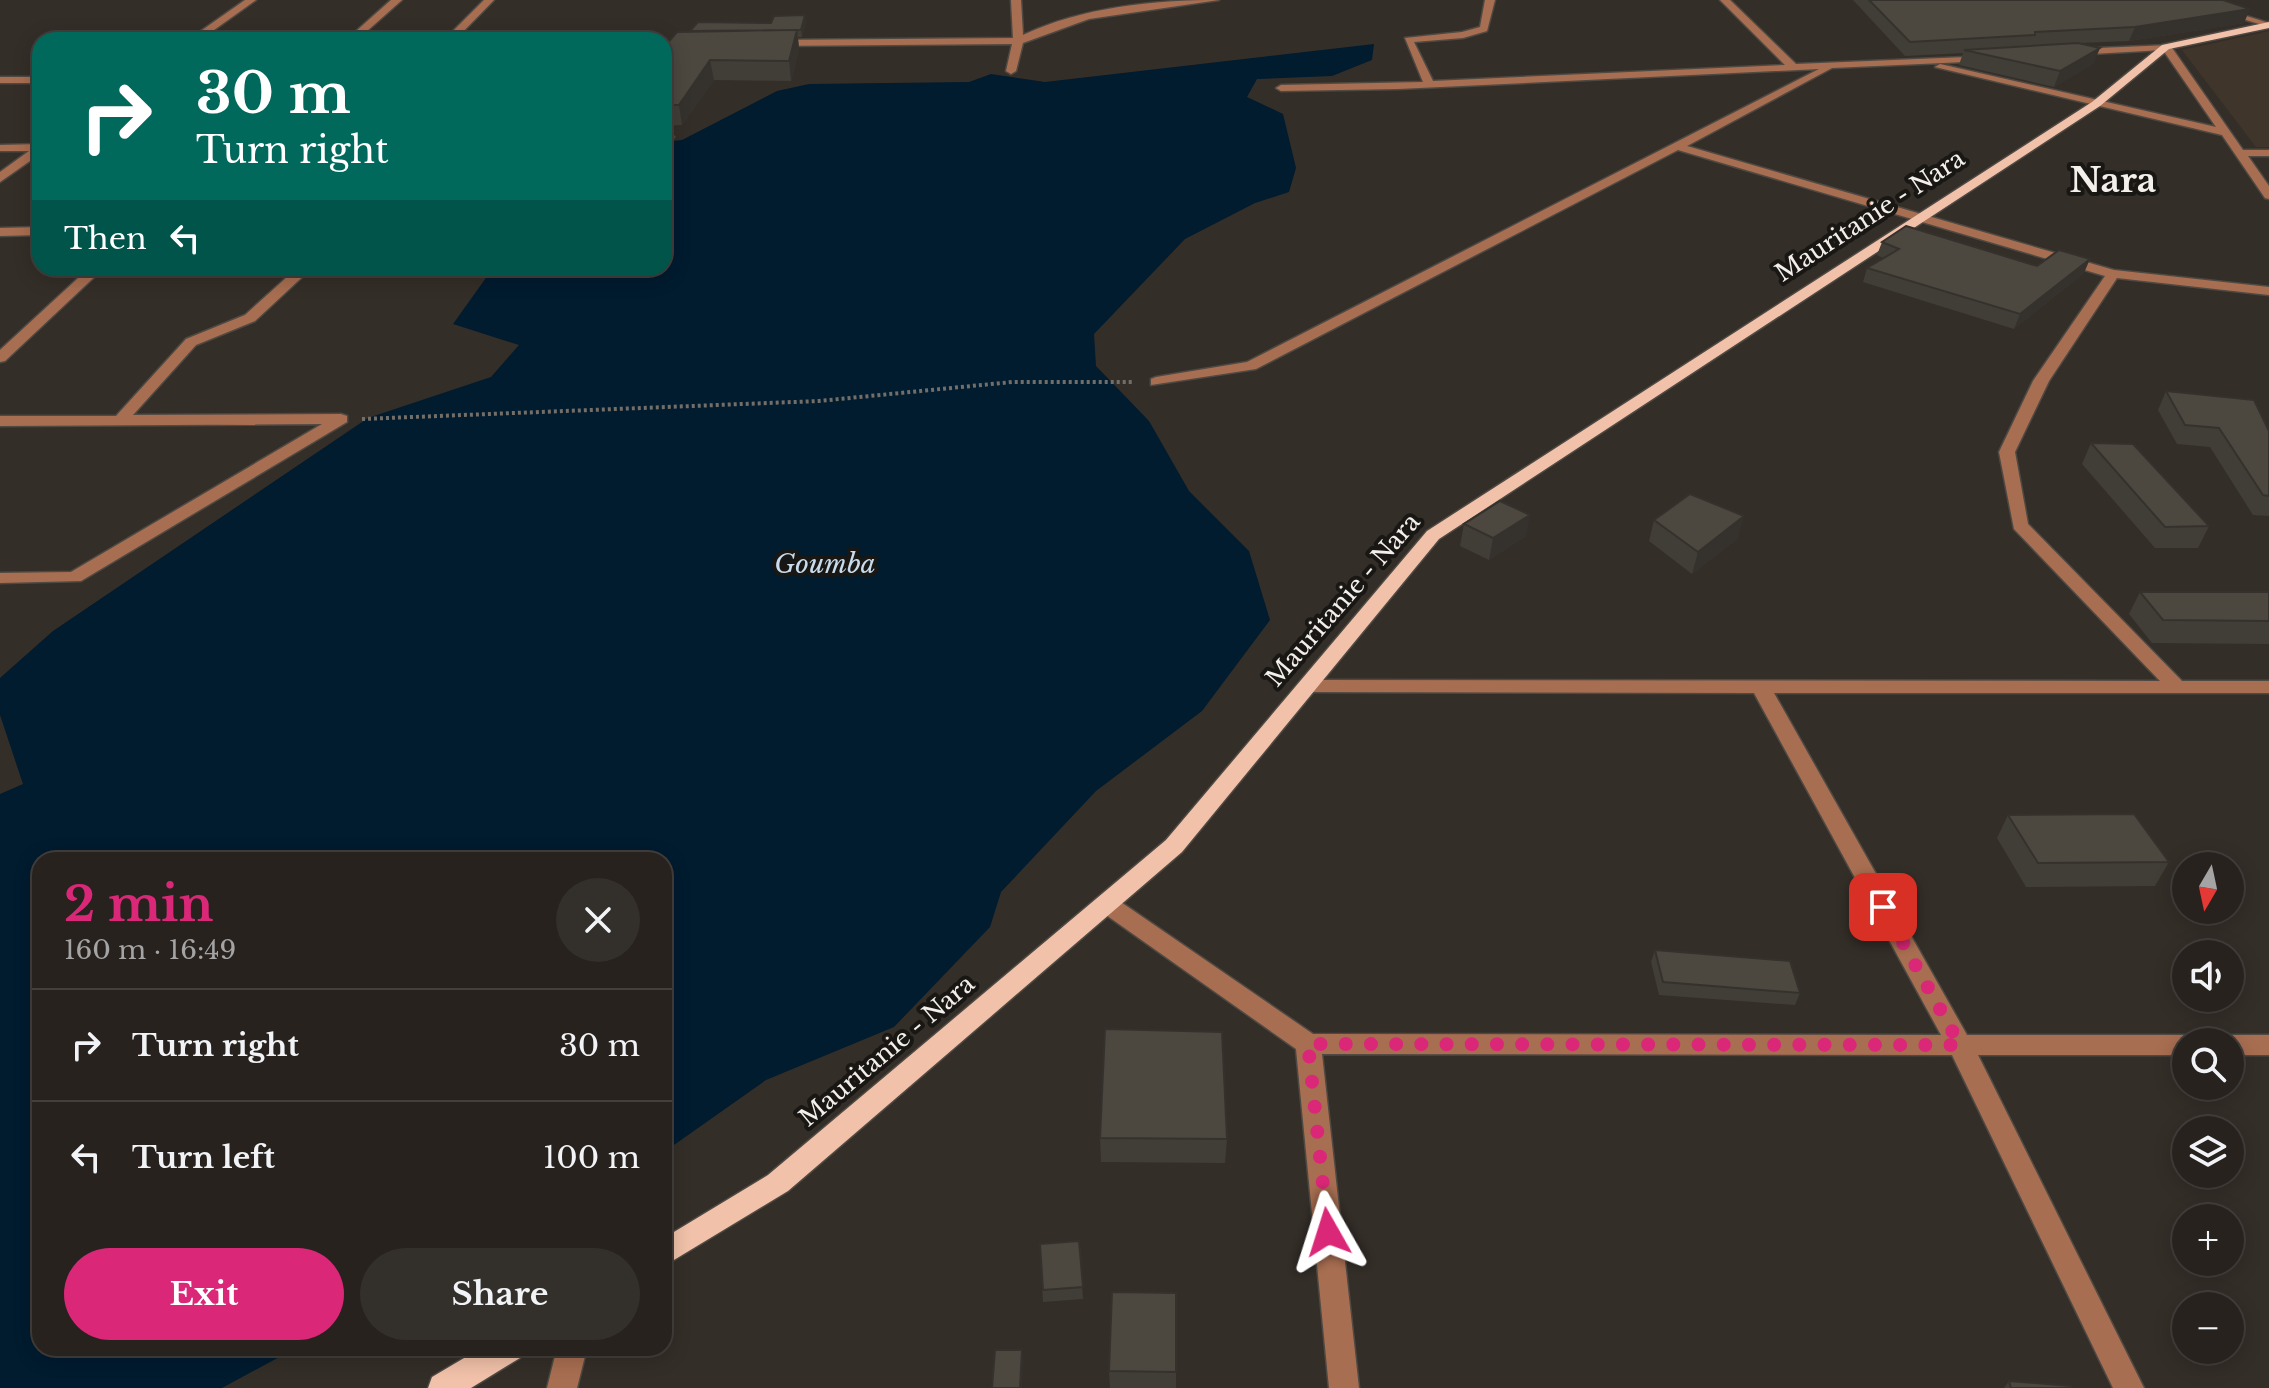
<!DOCTYPE html>
<html lang="en">
<head>
<meta charset="utf-8">
<style>
  :root { --surface:#27221e; --page:#332f2b; --text:#f1f3f6; --muted:#a4a4a4; --line:#433f3c; --accent:#db2777 }
  body { margin:0; font-family:"Libre Baskerville",serif; background:var(--page); color:var(--text); height:100vh; display:flex; flex-direction:column; font-size:30px; white-space:nowrap }
  * { box-sizing:border-box; margin:0 }
  p { font-size:26px; color:var(--muted) }
  .icon { flex:none; width:44px; height:44px; fill:none; stroke:currentColor; stroke-width:2; stroke-linecap:round; stroke-linejoin:round }
  .map { position:relative; flex:1; overflow:hidden }
  .drawer { position:absolute; left:32px; top:852px; width:640px; height:504px; display:flex; flex-direction:column; background:var(--surface); border-radius:24px; box-shadow:0 4px 20px #0003,0 0 0 2px var(--line) }
  .drawer>* { flex:none }
  .banner { position:absolute; left:32px; top:32px; width:640px; height:244px; border-radius:24px; box-shadow:0 4px 20px #0003,0 0 0 2px var(--line); background:#00695c; color:#fff; overflow:hidden }
  .needle { width:52px; rotate:189deg }
  .tools { position:absolute; left:2172px; top:852px; display:grid; gap:16px }
  .tools a { display:grid; place-items:center; width:72px; height:72px; border-radius:50%; background:var(--surface); box-shadow:0 4px 20px #0003,0 0 0 2px var(--line); font-size:40px }
  .pin { position:absolute; display:grid; place-items:center; width:68px; height:68px; color:#fff; margin:-34px; border-radius:16px; box-shadow:0 4px 12px #0006 }
  .me { position:absolute; width:88px; margin:-44px; rotate:354deg; stroke-linejoin:round; filter:drop-shadow(0 0 6px #0008) }
  .turn { display:flex; align-items:center; gap:28px; height:168px; padding:0 32px; font-size:36px }
  .turn .icon { width:104px; height:104px; stroke-width:2.5 }
  .turn b { display:block; font-size:56px; line-height:68px }
  .then { display:flex; align-items:center; height:76px; padding:0 32px; background:#0003; gap:16px; font-size:30px }
  .round { display:grid; place-items:center; flex:none; width:84px; height:84px; border-radius:42px; background:var(--page) }
  .head { display:flex; align-items:center; justify-content:space-between; height:136px; padding:0 32px }
  h1 { font-size:48px; font-weight:700; line-height:60px; color:var(--accent) }
  .button { display:flex; gap:16px; margin-top:auto; padding:16px 32px }
  .button a { flex:1; height:92px; border-radius:48px; background:var(--accent); color:#fff; font-size:32px; font-weight:700; line-height:92px; text-align:center }
  .button a+a { background:var(--page); color:var(--text) }
  ul { padding:0; list-style:none }
  li { display:flex; align-items:center; gap:24px; height:112px; padding:0 32px; border-top:2px solid var(--line) }
  li div { flex:1 }
  li b { display:block; font-size:30px }
  li em { font-style:normal }
  .map>svg:first-child { display:block }
  .built { fill:#3f352a }
  .water { fill:#011b2f }
  .lines { fill:none; stroke-linecap:round; stroke-linejoin:round }
  .minor-casing { stroke:#4f4943; stroke-width:3 }
  .major-casing { stroke:#4f4943; stroke-width:3 }
  .path { stroke:#736e68; stroke-width:4; stroke-dasharray:3 3; stroke-linecap:butt }
  .minor { fill:#a86e51; fill-rule:evenodd }
  .major { fill:#f1c1a9; fill-rule:evenodd }
  .wall { fill:#413e37 }
  .shaded-wall { fill:#35322d }
  .building { fill:#4c4840; stroke:#35322d; stroke-width:2 }
  .route { stroke:#db2777; stroke-width:14; stroke-dasharray:0 25.2 }
  .labels { text-anchor:middle; stroke-width:8; stroke-linejoin:round; paint-order:stroke }
  .street-label { font-size:24px; fill:#f3efeb; stroke:#191714 }
  .water-label { font-size:26px; font-style:italic; fill:#c8dced; stroke:#191714 }
  .far-town-label { font-size:34px; font-weight:bold; fill:#f3efeb; stroke:#191714 }
</style>
</head>
<body>
<div class="map">
<svg width="2269" height="1388" viewBox="0 0 2269 1388">
  <rect width="100%" height="100%" fill="#342e28"/>
  <path class="built" d="M2269,31V147H2256L2182,50Z"/>
  <path class="water" d="M1374,44L1372,60L1332,76L1257,79L1247,97L1283,114L1296,168L1289,192L1255,203L1185,239L1094,334L1096,366L1149,421L1189,491L1249,551L1270,620L1202,711L1096,791L1001,892L990,927L894,1027L766,1080L664,1152V860H40V1348H296L222,1388H0V794L23,784L0,715V678L53,631L368,418L491,377L519,345L453,324L493,268H664V142L682,140L777,91L809,84L969,82L991,74L1045,82Z"/>
  <g class="lines">
    <defs>
      <path id="minor" d="M245,0H256L200,40H188Z
        M391,0H402L357,40H346Z
        M484,0H494L455,40H444Z
        M1011,0H1021L1023,35C1083,7 1153,0 1219,0L1089,19L1023,43L1016,71L1011,74L1006,71L1012,44L772,46L767,43L772,40L1013,38Z
        M1485,0H1495L1487,31L1463,38L1414,42L1433,81L1785,65L1720,0H1730L1796,64L1991,56L1992,58L1987,61L1832,68L1687,146L2114,270L2269,287V295L2117,278L2049,381L2015,452L2028,524L2182,681H2269V693H1774L1967,1035H2186L2195,1038L2197,1042H2186V1055H1978L2144,1388H2113L1952,1055L1322,1054L1359,1388H1329L1296,1049L1099,910L1095,904L1099,898L1107,895L1115,898L1313,1034L1941,1035L1754,693L1308,692L1298,686L1308,680L2160,681L2014,529L1999,452L2033,381L2105,276L1678,150L1256,369L1151,385V379L1156,377L1247,362L1819,69L1398,89L1281,91L1276,88L1281,85L1423,82L1405,38L1462,32L1480,27Z
        M2180,0H2195L2269,23V27Z
        M2170,45L2243,150H2269V156H2248L2269,186V199L2265,198L2222,135L1935,67L1940,64L2216,127L2163,50L2074,55L2069,52L2074,49Z
        M0,77H40V83H0Z
        M664,134L672,135L674,137L664,140Z
        M40,144V154L0,182V172L29,151H0V145Z
        M40,227V235L0,236V228Z
        M89,268H104L5,361L0,362V350Z
        M297,268H312L255,321L196,345L133,415L341,414L347,416V422L81,581L0,583V573L71,572L322,424L0,426V416H116L186,339L245,315Z
        M2230,1035H2269V1055H2230V1042H2219Z
        M557,1348H587L577,1388H547Z"/>
      <path id="major" d="M2269,22V28L2169,49L2100,106L1439,539L1182,852L788,1191L664,1266V1238L768,1175L1166,840L1427,531L2092,102L2162,45Z
        M481,1348H524L520,1358L471,1388H428L432,1377Z"/>
    </defs>
    <use href="#minor" class="minor-casing"/>
    <use href="#major" class="major-casing"/>
    <path class="path" d="M362,419L819,401L1012,382H1134"/>
    <use href="#minor" class="minor"/>
    <use href="#major" class="major"/>
  </g>
  <path class="wall" d="M1853,0H2223L2244,23L2129,41L2079,43L2094,63L2054,87L1959,65L1963,53L1905,56Z
    M806,22L802,37H798L799,49L791,81L714,80L682,125L664,126V47L690,32L771,23Z
    M1882,242L2037,266L2084,273L2014,329L1863,282L1867,268L1883,258L1877,255Z
    M2166,391L2269,431V516L2253,515L2210,447L2177,444L2158,410Z
    M2091,443L2209,526L2198,548H2155L2082,464Z
    M1654,520L1738,538L1692,574L1649,541Z
    M1464,524L1526,536L1489,560L1460,546Z
    M2140,592H2269V644L2152,643L2129,614Z
    M2008,815L2169,862L2155,886L2026,887L1997,838Z
    M1655,950L1800,993L1795,1005L1659,995L1651,962Z
    M1100,1138L1227,1139L1225,1163L1101,1162Z
    M1079,1241L1083,1299L1043,1302L1040,1244Z
    M1109,1371L1176,1372V1388H1110Z
    M2009,1381L2071,1388H2004Z"/>
  <path class="shaded-wall" d="M2250,9L2244,23L2129,41L2135,27Z
    M805,15L806,22L802,37L801,30Z
    M797,30L799,49L791,81L789,61Z
    M2100,48L2094,63L2054,87L2060,71Z
    M710,60L714,80L682,125L679,105Z
    M2090,259L2084,273L2014,329L2020,314Z
    M1530,515L1526,536L1489,560L1493,538Z
    M1744,516L1738,538L1692,574L1698,552Z
    M1022,1350L1023,1362L1022,1388H1020Z"/>
  <path class="building" d="M1869,0H2223L2250,9L2135,27L2035,32V35L1910,42Z
    M805,15L801,30L690,31L698,22L771,23L774,16Z
    M797,30L789,61L710,60L679,105H664V47L677,32Z
    M2078,43L2100,48L2060,71L1964,50Z
    M1906,226L2037,266L2059,250L2090,259L2020,314L1867,268L1899,249L1882,242Z
    M2166,391L2254,400L2269,431V496L2263,495L2219,428L2185,425Z
    M2091,443L2133,444L2209,526L2165,527Z
    M1690,494L1744,516L1698,552L1654,520Z
    M1500,501L1530,515L1493,538L1464,524Z
    M2140,592H2269V621L2163,620Z
    M2134,814L2169,862L2038,863L2008,815Z
    M1655,950L1790,961L1800,993L1663,982Z
    M1105,1029L1222,1032L1227,1139L1100,1138Z
    M1079,1241L1083,1287L1043,1290L1040,1244Z
    M1112,1292L1176,1293V1372L1109,1371Z
    M995,1350H1022L1020,1388H992Z
    M2009,1381L2071,1386V1388H2011Z"/>
  <g class="lines">
    <path class="route" d="M1328,1232L1308,1044L1960,1045L1883,907"/>
  </g>
  <g class="labels">
    <g class="street-label">
      <text transform="translate(1870 216) rotate(-33)" y="8">Mauritanie - Nara</text>
      <text transform="translate(1343 600) rotate(-49)" y="8">Mauritanie - Nara</text>
      <text transform="translate(887 1051) rotate(-40)" y="8">Mauritanie - Nara</text>
    </g>
    <g class="water-label">
      <text x="825" y="573">Goumba</text>
    </g>
    <g class="far-town-label">
      <text x="2113" y="192">Nara</text>
    </g>
  </g>
</svg>
<div class="tools">
<a><svg class="needle" viewBox="-14 -14 28 28"><path d="M0-13l5 13h-10z" fill="#e53935"/><path d="M0 13l5-13h-10z" fill="#a4a4a4"/></svg></a>
<a><svg class="icon" aria-label="sound" viewBox="0 0 24 24"><path d="M4 9h4l5-4v14l-5-4H4zM17 9q2 3 0 6"/></svg></a>
<a><svg class="icon" aria-label="search" viewBox="0 0 24 24"><circle cx="10" cy="10" r="6"/><path d="M15 15l6 6"/></svg></a>
<a><svg class="icon" aria-label="layers" viewBox="0 0 24 24"><path d="M12 4l9 5-9 5-9-5zM3 14l9 5 9-5"/></svg></a>
<a>+</a>
<a>−</a>
</div>
<div class="pin" style="left:1883px;top:907px;background:#d93025"><svg class="icon" aria-label="arrive" viewBox="0 0 24 24"><path d="M6 21V4h12l-3 4 3 4H6"/></svg></div>
<svg class="me" style="left:1328px;top:1232px" viewBox="-20 -20 40 40"><path d="M0-17L14 15 0 8-14 15z" fill="#db2777" stroke="#fff" stroke-width="4"/></svg>
<div class="banner">
<div class="turn"><svg class="icon" aria-label="right" viewBox="0 0 24 24"><path d="M7 20v-9h11M14 6l5 5-5 5"/></svg><div><b>30 m</b>Turn right</div></div>
<div class="then">Then<svg class="icon" aria-label="left" viewBox="0 0 24 24"><path d="M17 20v-9H6M10 6l-5 5 5 5"/></svg></div>
</div>
<section class="drawer">
<div class="head"><div><h1>2 min</h1><p>160 m · 16:49</p></div><a class="round"><svg class="icon" aria-label="close" viewBox="0 0 24 24"><path d="M6 6l12 12M18 6L6 18"/></svg></a></div>
<ul>
<li><svg class="icon" aria-label="right" viewBox="0 0 24 24"><path d="M7 20v-9h11M14 6l5 5-5 5"/></svg><div><b>Turn right</b></div><em>30 m</em></li>
<li><svg class="icon" aria-label="left" viewBox="0 0 24 24"><path d="M17 20v-9H6M10 6l-5 5 5 5"/></svg><div><b>Turn left</b></div><em>100 m</em></li>
</ul>
<div class="button"><a>Exit</a><a>Share</a></div>
</section>
</div>
</body>
</html>
